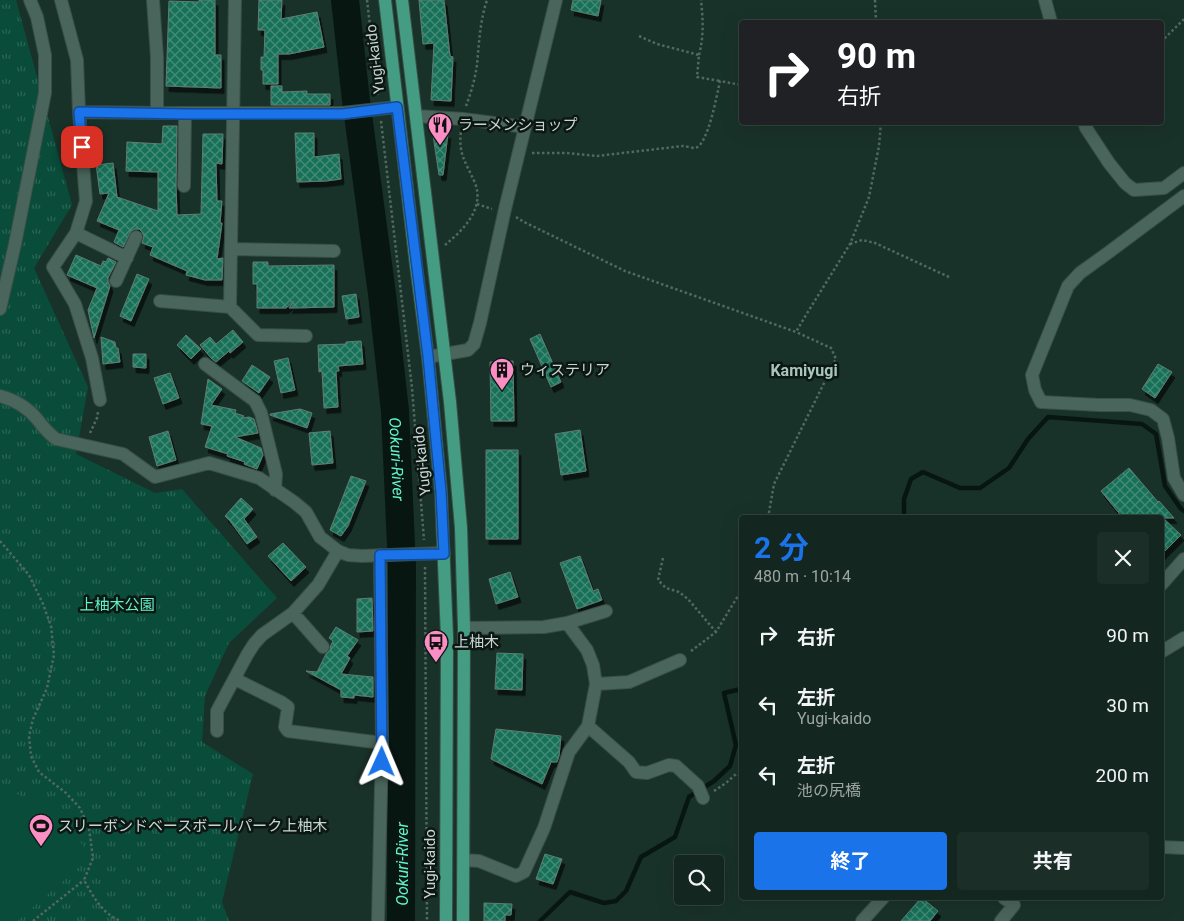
<!DOCTYPE html>
<html lang="ja">
<head>
<meta charset="utf-8">
<style>
  :root { --surface:#13261f; --page:#1c2e28; --text:#f1f3f6; --muted:#9da5a4; --line:#32433d; --accent:#1a73e8 }
  body { margin:0; font-family:Roboto,"Noto Sans JP",sans-serif; background:var(--page); color:var(--text); height:100vh; display:flex; flex-direction:column; font-size:19px; white-space:nowrap }
  * { box-sizing:border-box; margin:0 }
  p { font-size:16px; color:var(--muted) }
  .icon { flex:none; width:28px; height:28px; fill:none; stroke:currentColor; stroke-width:2; stroke-linecap:round; stroke-linejoin:round }
  .map { position:relative; flex:1; overflow:hidden }
  .details { position:absolute; left:739px; top:515px; width:425px; height:385px; display:flex; flex-direction:column; background:var(--surface); border-radius:5px; box-shadow:0 5px 20px #0002,0 0 0 1px var(--line) }
  .details>* { flex:none }
  .guide { position:absolute; left:739px; top:20px; width:425px; height:105px; border-radius:5px; box-shadow:0 5px 20px #0002,0 0 0 1px var(--line); background:#202124; color:#fff; overflow:hidden }
  .buttons { position:absolute; left:674px; top:855px; display:grid; gap:10px }
  .buttons a { display:grid; place-items:center; width:50px; height:50px; border-radius:5px; background:var(--surface); box-shadow:0 5px 20px #0002,0 0 0 1px var(--line); font-size:25px }
  .pin { position:absolute; display:grid; place-items:center; width:42px; height:42px; color:#fff; margin:-21px; border-radius:10px; box-shadow:0 2px 8px #0006 }
  .me { position:absolute; width:55px; margin:-28px; rotate:1deg; stroke-linejoin:round; filter:drop-shadow(0 0 4px #0008) }
  .turn { display:flex; align-items:center; gap:18px; height:105px; padding:0 15px; font-size:22px }
  .turn .icon { width:65px; height:65px; stroke-width:2.5 }
  .turn b { display:block; font-size:35px; line-height:42px }
  .round { display:grid; place-items:center; flex:none; width:52px; height:52px; border-radius:5px; background:var(--page) }
  .overview { display:flex; align-items:center; justify-content:space-between; height:85px; padding:0 15px }
  h1 { font-size:30px; font-weight:700; line-height:38px; color:var(--accent) }
  .button { display:flex; gap:10px; margin-top:auto; padding:10px 15px }
  .button a { flex:1; height:58px; border-radius:5px; background:var(--accent); color:#fff; font-size:20px; font-weight:700; line-height:58px; text-align:center }
  .button a+a { background:var(--page); color:var(--text) }
  ul { padding:0; list-style:none }
  li { display:flex; align-items:center; gap:15px; height:70px; padding:0 15px }
  li div { flex:1 }
  li b { display:block; font-size:19px }
  li em { font-style:normal }
  .map>svg:first-child { display:block }
  .grass { fill:url(#grass-tufts) }
  .pitch { fill:#094c3a }
  .lines { fill:none; stroke-linecap:round; stroke-linejoin:round }
  .stream { stroke:#081612; stroke-width:4.5 }
  .river { stroke:#081612; stroke-width:28 }
  .building { fill:url(#building-cross-hatch); stroke:#617c72; filter:url(#shadow) }
  .minor-casing { stroke:#394f47; stroke-width:14 }
  .major-casing { stroke:#394f47; stroke-width:14 }
  .path { stroke:#526860; stroke-width:2.5; stroke-dasharray:2.5 2.5; stroke-linecap:butt }
  .minor { stroke:#4a655b; stroke-width:12 }
  .major { stroke:#449d82; stroke-width:12 }
  .route-casing { stroke:#114b97; stroke-width:12 }
  .route { stroke:#1a73e8; stroke-width:9 }
  .labels { text-anchor:middle; stroke-width:5; stroke-linejoin:round; paint-order:stroke }
  .street-label { font-size:15px; fill:#c7d6d0; stroke:#0c1713 }
  .poi-label { font-size:15px; fill:#c7d6d0; stroke:#0c1713; text-anchor:start }
  .park-label { font-size:15px; fill:#5ff2c5; stroke:#0c1713 }
  .neighbourhood-label { font-size:16px; font-weight:bold; fill:#a8c6ba; stroke:#0c1713 }
  .water-label { font-size:16px; font-style:italic; fill:#60f2c6; stroke:#0c1713 }
</style>
</head>
<body>
<div class="map">
<svg width="1184" height="921" viewBox="0 0 1184 921">
  <defs>
    <pattern id="grass-tufts" width="24" height="20" patternUnits="userSpaceOnUse" patternTransform="scale(1.25)"><rect width="24" height="20" fill="#094c3a"/><path d="M3 7l-1-3M5 7V3M7 7l1-3M15 17l-1-3M17 17v-4M19 17l1-3" fill="none" stroke="#2b6555"/></pattern>
    <pattern id="building-cross-hatch" width="8" height="8" patternUnits="userSpaceOnUse" patternTransform="scale(1.25)"><rect width="8" height="8" fill="#197158"/><path d="M0 0l8 8M0 8l8-8" fill="none" stroke="#448b77"/></pattern>
    <filter id="shadow"><feDropShadow dx="3" dy="5.5" stdDeviation="0" flood-color="#0009"/></filter>
  </defs>
  <rect width="100%" height="100%" fill="#193229"/>
  <path class="grass" d="M0,0H16L72,205L34,268L88,387L76,454L155,493L182,489L277,598L229,643L205,696L202,742L253,774L222,902L229,921H0Z"/>
  <path class="pitch" d="M0,788L9,790L43,807L78,836L88,859L17,921H0Z"/>
  <g class="lines">
    <path class="stream" d="M904,518V499L911,479L923,472L960,488H980L1009,468L1028,439L1048,417L1142,424L1156,434L1165,486L1181,509L1184,511
      M540,921L570,892L604,903L616,901L626,891L641,857L675,837L689,797L714,781L730,766L736,745L724,693L741,689"/>
    <path class="river" id="s1" d="M345,0L356,100L382,294L395,411L402,567L401,921"/>
  </g>
  <path class="building" d="M199,0H215V55H221V88L166,86L169,1L199,2Z
    M259,0H282L281,19L317,12L324,47L289,54H278V84H263V70H261V57H264L265,30H258Z
    M419,0H444L450,56L453,57L451,101L431,100L434,43L423,44Z
    M573,0H601L598,16L571,10Z
    M271,86H282V92L307,91V94H330V105H271Z
    M163,126H177L176,186L177,215L201,214L203,134H223L222,164L216,163L217,201H222L220,223H222L217,259L223,258L222,280H205L186,275L187,271L150,255L153,247L142,243L144,236L142,232L139,229H135L131,231L123,247L114,242L119,230L97,221L109,193L100,194L96,165L113,163L117,197L158,211V172L126,171L127,142L162,144Z
    M295,133H314V157L339,154L341,179L326,181L297,182Z
    M448,133L443,175H439L433,135Z
    M76,255L101,266L103,261L106,262L108,258L116,262L108,278V282L110,286L94,338L88,310L97,288L67,275Z
    M253,262H268V266L334,265V307L289,308L294,301L286,308H257V284H253Z
    M137,274L149,279L131,321L120,316Z
    M356,294L359,317L346,319L342,296Z
    M233,330L243,342L230,353L229,351L216,362L211,358L200,345L210,337L216,344Z
    M540,334L561,382L551,387L530,339Z
    M186,335L201,349L191,359L177,345Z
    M101,337L115,342L116,348H118L120,362L103,364Z
    M361,341L363,364L338,366L339,371H336L338,407L324,408L322,371L319,372L318,345L346,344V342Z
    M133,354H146V368L133,367Z
    M288,358L295,390L281,393L274,361Z
    M513,361L514,421H491L490,362Z
    M1158,364L1172,372L1155,398L1142,389Z
    M252,365L270,377L259,393L242,381Z
    M170,373L179,398L163,404L154,378Z
    M208,379L222,389L211,405L236,410L235,413L244,416L242,418L249,417L254,419L258,433L235,437L261,448L263,455L257,469L244,464L245,462L227,456L228,454L205,447L212,426L201,424Z
    M300,409L312,413L307,428L270,415V414Z
    M580,430L586,471L561,475L555,434Z
    M168,431L176,460L157,466L149,437Z
    M330,431L333,463L312,465L309,433Z
    M486,450H518V539H486Z
    M1129,468L1158,502L1159,501L1174,518H1163L1181,535L1161,555V518H1123L1101,491Z
    M351,476L366,481L348,526L341,536L330,530Z
    M241,498L253,509L244,519L257,537L247,544L230,521L225,516Z
    M283,543L306,567L291,581L268,556Z
    M580,556L593,591L598,589L602,600L577,609L560,563Z
    M510,572L518,597L496,604L489,579Z
    M372,598L373,631L357,632V599Z
    M336,627L358,640L347,656L350,658L341,674L373,677V697L354,695V698L341,697V690L306,671L317,672L326,654L330,650L331,645L333,641L329,638Z
    M497,653L523,654L522,690L495,689Z
    M496,729L561,736L559,756L557,762H551L542,784L491,759Z
    M545,854L562,859L553,884L536,879Z
    M921,898H922L938,911L930,921H901Z
    M484,903L512,904L511,915H505V921H484Z"/>
  <g class="lines">
    <defs>
      <path id="minor" d="M61,0L77,60L79,112L86,201L76,233L53,267L75,304L92,358L100,400
        M153,0L157,57V113
        M235,0L230,307L258,335L306,336
        M1045,0L1051,22
        M79,112L157,113H343L397,107
        M416,116L463,119L525,127
        M1084,122L1086,128L1109,163L1125,183L1134,190L1164,188L1184,173
        M184,186L185,114
        M1184,196L1105,255L1080,273L1068,286L1032,375L1035,390L1041,402L1099,405H1130L1151,410L1163,419L1168,438L1174,478L1184,495
        M76,233L127,258
        M231,249L334,251
        M116,281L136,237
        M160,301L230,307
        M0,309L15,244L45,93V55L37,17L30,0
        M428,357L468,350L474,344L480,323L505,209L556,0
        M205,364L255,401L261,413L276,474L275,490
        M0,396C15,400 27,407 37,419C43,427 48,433 56,439L123,454L155,477L209,463L259,478L294,502L306,512L320,537L338,551L348,555L362,556L444,553
        M1161,585L1184,559
        M293,613L323,647
        M464,628L544,627L567,623L606,611
        M1161,652L1184,638
        M235,679L281,702L288,707L285,727L288,731L382,743
        M596,684L629,682L680,660
        M588,726L629,762L636,772L647,773L669,765L676,766L698,786L703,798
        M217,731V711L247,655L254,644L262,635L293,613L318,585L338,551
        M1161,847L1184,848
        M464,860L479,861L516,876L524,872L544,828L569,752L588,726L596,684L593,665L587,650L567,623
        M378,921L382,743L380,555
        M862,921L883,898
        M1001,921L1014,905L1004,898"/>
      <path id="major" d="M385,0L416,265L428,357L441,492L447,637L446,921
        M402,0L450,402L461,528L464,628L463,921"/>
    </defs>
    <use href="#minor" class="minor-casing"/>
    <use href="#major" class="major-casing"/>
    <path class="path" d="M367,0L378,95
      M875,0L876,22
      M639,36L657,44L699,55L697,77L720,81
      M1161,42L1184,19
      M699,55C704,36 703,19 701,0
      M466,106C471,93 475,79 477,65C479,43 480,21 487,0
      M381,121L412,388L424,540
      M532,153H567L597,156L683,146C686,146 691,148 695,148C708,146 717,94 720,81L741,85
      M477,204L492,209
      M516,217L524,222L625,271L796,332L806,315L850,244L869,197L879,146L881,122
      M850,244L862,240L875,243L949,277
      M445,245C463,230 485,209 475,183C466,162 458,155 461,131
      M90,433L97,418L98,412
      M768,518L774,484L836,359L831,348L796,332
      M0,541L29,575L43,604L51,626L54,655L47,688L33,719L29,736L31,756L39,772L66,793L80,808L89,828L93,858L84,880C93,896 102,914 121,921
      M663,558L658,580L666,588L679,592L688,599L716,632
      M425,567L427,921
      M691,651L716,632L741,591
      M714,791L726,783L736,774L741,776
      M33,921L84,880"/>
    <use href="#minor" class="minor"/>
    <use href="#major" class="major"/>
  </g>
  <g class="lines">
    <defs>
      <path id="route" d="M82,147L79,112L185,114H343L397,107L428,356L441,492L444,554L380,555L382,762"/>
    </defs>
    <use href="#route" class="route-casing"/>
    <use href="#route" class="route"/>
  </g>
  <defs>
    <symbol id="restaurant-pin" viewBox="-11 -11 22 30"><path d="M0 17L-7.5 6A9.5 9.5 0 1 1 7.5 6Z" fill="#fb8fc5" stroke="#0c1713"/><path d="M-5-6h1v4h1v-4h1v4h1v-4h1v5L-1.5 .5V6h-2V.5L-5-1ZM5-6V6H3V1.5H1.5Q1.5-4 5-6Z" fill="#111"/></symbol>
    <symbol id="building-pin" viewBox="-11 -11 22 30"><path d="M0 17L-7.5 6A9.5 9.5 0 1 1 7.5 6Z" fill="#fb8fc5" stroke="#0c1713"/><path d="M-4-6H4V6H1V3H-1V6H-4ZM-2.5-4.3h1.7v1.8h-1.7ZM.8-4.3h1.7v1.8H.8ZM-2.5-1h1.7V.8h-1.7ZM.8-1h1.7V.8H.8Z" fill="#111"/></symbol>
    <symbol id="bus-pin" viewBox="-11 -11 22 30"><path d="M0 17L-7.5 6A9.5 9.5 0 1 1 7.5 6Z" fill="#fb8fc5" stroke="#0c1713"/><path d="M-5-6H5V4H4V6H2V4H-2V6H-4V4H-5ZM-3.5-4V0h7V-4ZM-3.5 1.2v1.5H-2V1.2ZM2 1.2v1.5H3.5V1.2Z" fill="#111"/></symbol>
    <symbol id="stadium-pin" viewBox="-11 -11 22 30"><path d="M0 17L-7.5 6A9.5 9.5 0 1 1 7.5 6Z" fill="#fb8fc5" stroke="#0c1713"/><path d="M0-5a6.5 5 0 1 0 0 10a6.5 5 0 1 0 0-10ZM-3.5-1.8h7v3.6h-7Z" fill="#111"/></symbol>
  </defs>
  <g fill-rule="evenodd">
    <use href="#restaurant-pin" x="426" y="111" width="28" height="38"/>
    <use href="#building-pin" x="488" y="356" width="28" height="38"/>
    <use href="#bus-pin" x="422" y="628" width="28" height="38"/>
    <use href="#stadium-pin" x="27" y="812" width="28" height="38"/>
  </g>
  <g class="labels">
    <g class="street-label">
      <text transform="translate(375 59) rotate(-97)" y="5">Yugi-kaido</text>
      <text transform="translate(422 461) rotate(-96)" y="5">Yugi-kaido</text>
      <text transform="translate(430 864) rotate(-90)" y="5">Yugi-kaido</text>
    </g>
    <g class="poi-label">
      <text x="458" y="130">ラーメンショップ</text>
      <text x="520" y="375">ウィステリア</text>
      <text x="454" y="647">上柚木</text>
      <text x="58" y="831">スリーボンドベースボールパーク上柚木</text>
    </g>
    <g class="park-label">
      <text x="117" y="610">上柚木公園</text>
    </g>
    <g class="neighbourhood-label">
      <text x="804" y="376">Kamiyugi</text>
    </g>
    <g class="water-label">
      <text dy="6" stroke="none"><textPath href="#s1" startOffset="462">Ookuri-River</textPath></text>
      <text transform="translate(402 864) rotate(-90)" y="6">Ookuri-River</text>
    </g>
  </g>
</svg>
<div class="buttons">
<a><svg class="icon" aria-label="search" viewBox="0 0 24 24"><circle cx="10" cy="10" r="6"/><path d="M15 15l6 6"/></svg></a>
</div>
<div class="pin" style="left:82px;top:147px;background:#d93025"><svg class="icon" aria-label="arrive" viewBox="0 0 24 24"><path d="M6 21V4h12l-3 4 3 4H6"/></svg></div>
<svg class="me" style="left:382px;top:762px" viewBox="-20 -20 40 40"><path d="M0-17L14 15 0 8-14 15z" fill="#1a73e8" stroke="#fff" stroke-width="4"/></svg>
<div class="guide">
<div class="turn"><svg class="icon" aria-label="right" viewBox="0 0 24 24"><path d="M7 20v-9h11M14 6l5 5-5 5"/></svg><div><b>90 m</b>右折</div></div>
</div>
<section class="details">
<div class="overview"><div><h1>2 分</h1><p>480 m · 10:14</p></div><a class="round"><svg class="icon" aria-label="close" viewBox="0 0 24 24"><path d="M6 6l12 12M18 6L6 18"/></svg></a></div>
<ul>
<li><svg class="icon" aria-label="right" viewBox="0 0 24 24"><path d="M7 20v-9h11M14 6l5 5-5 5"/></svg><div><b>右折</b></div><em>90 m</em></li>
<li><svg class="icon" aria-label="left" viewBox="0 0 24 24"><path d="M17 20v-9H6M10 6l-5 5 5 5"/></svg><div><b>左折</b><p>Yugi-kaido</p></div><em>30 m</em></li>
<li><svg class="icon" aria-label="left" viewBox="0 0 24 24"><path d="M17 20v-9H6M10 6l-5 5 5 5"/></svg><div><b>左折</b><p>池の尻橋</p></div><em>200 m</em></li>
</ul>
<div class="button"><a>終了</a><a>共有</a></div>
</section>
</div>
</body>
</html>
